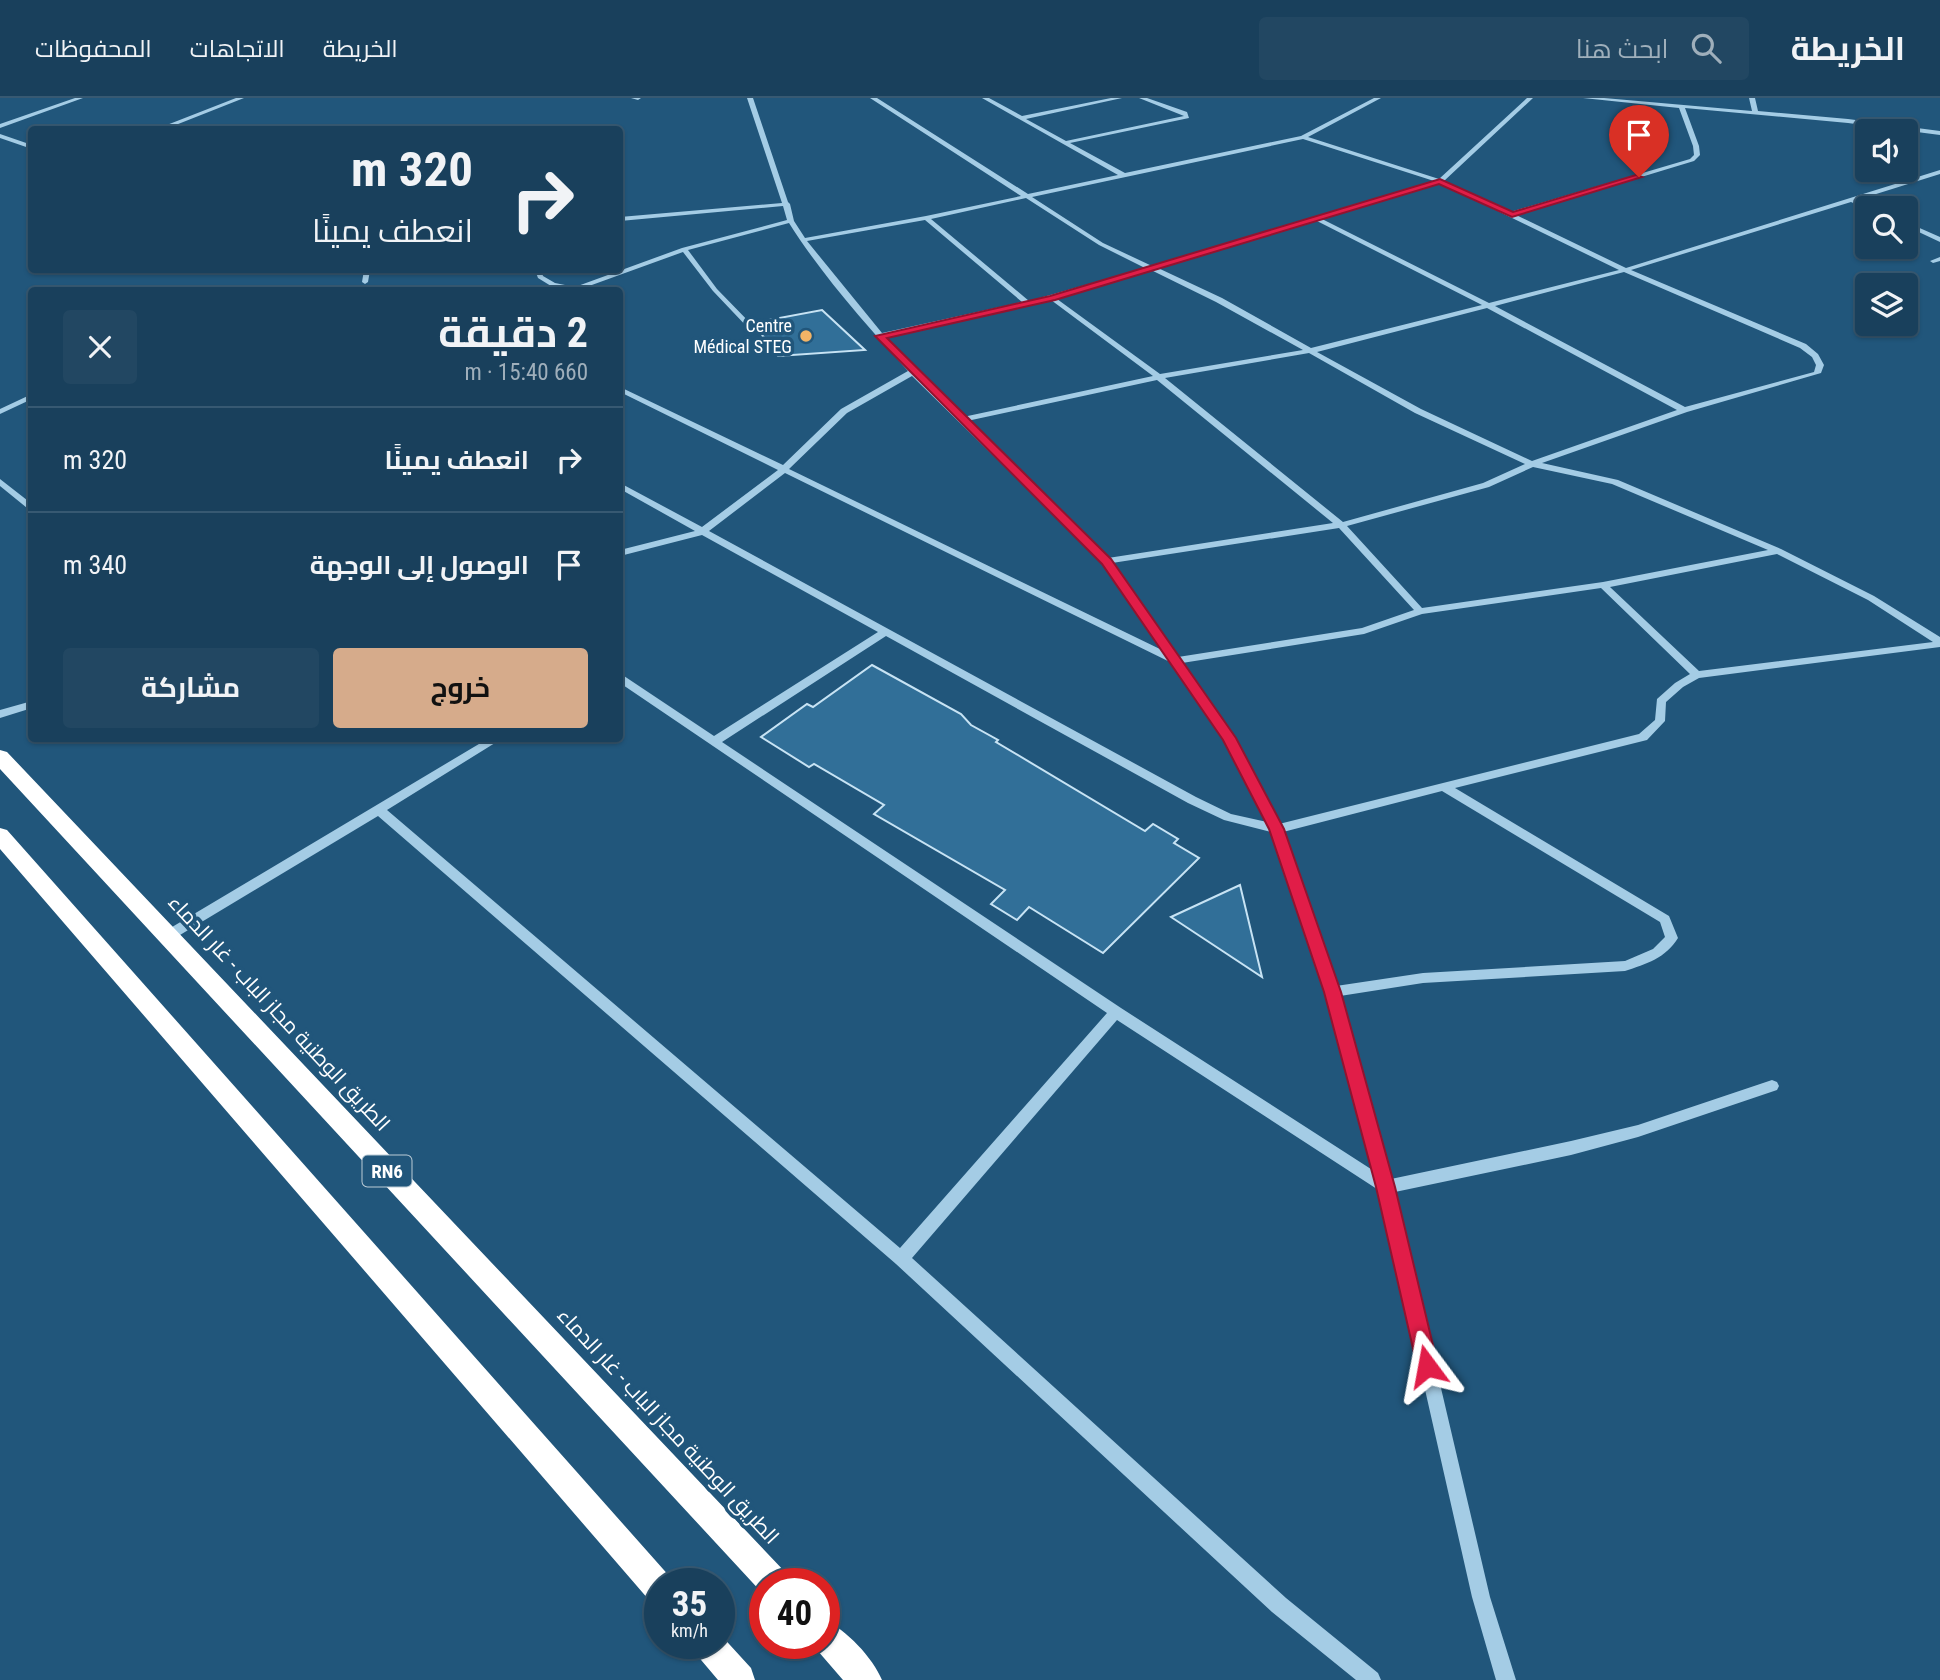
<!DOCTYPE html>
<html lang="ar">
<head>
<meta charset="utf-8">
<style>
  :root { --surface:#19405c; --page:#224762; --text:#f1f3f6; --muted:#9fafbb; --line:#375972; --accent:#d6ab8b }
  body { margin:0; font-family:"Roboto Condensed",Cairo,sans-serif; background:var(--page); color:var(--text); direction:rtl; height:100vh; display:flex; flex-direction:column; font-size:26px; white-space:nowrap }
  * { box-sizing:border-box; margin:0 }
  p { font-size:23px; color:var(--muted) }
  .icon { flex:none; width:38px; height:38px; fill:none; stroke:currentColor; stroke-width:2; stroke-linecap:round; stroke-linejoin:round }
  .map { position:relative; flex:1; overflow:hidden; direction:ltr }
  .panel { position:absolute; left:28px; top:189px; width:595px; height:455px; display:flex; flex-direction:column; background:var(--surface); border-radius:7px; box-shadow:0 2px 5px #0004,0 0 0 2px var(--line); direction:rtl }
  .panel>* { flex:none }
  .banner { position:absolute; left:28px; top:28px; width:595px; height:147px; border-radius:7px; box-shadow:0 2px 5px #0004,0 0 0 2px var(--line); direction:rtl; background:#19405c; color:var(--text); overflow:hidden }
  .fabs { position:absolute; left:1855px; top:21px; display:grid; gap:14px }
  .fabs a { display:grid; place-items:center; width:63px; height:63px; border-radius:7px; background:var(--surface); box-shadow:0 2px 5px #0004,0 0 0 2px var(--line); font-size:35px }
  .speed { position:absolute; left:644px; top:1470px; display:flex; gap:14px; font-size:35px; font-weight:700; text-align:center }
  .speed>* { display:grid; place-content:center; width:91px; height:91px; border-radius:50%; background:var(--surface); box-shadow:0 2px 5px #0004,0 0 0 2px var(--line); line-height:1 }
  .speed small { font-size:18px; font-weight:400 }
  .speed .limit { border:10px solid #d22; background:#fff; color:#111 }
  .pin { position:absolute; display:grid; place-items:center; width:60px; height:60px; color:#fff; margin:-72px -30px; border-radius:50% 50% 50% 0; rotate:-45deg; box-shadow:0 0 7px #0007 }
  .pin .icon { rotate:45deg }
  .me { position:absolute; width:77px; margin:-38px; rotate:347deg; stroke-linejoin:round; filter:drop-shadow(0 0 5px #0008) }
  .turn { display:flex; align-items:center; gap:24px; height:147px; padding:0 35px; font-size:32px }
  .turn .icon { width:91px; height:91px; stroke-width:2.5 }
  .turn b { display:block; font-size:49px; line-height:60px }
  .round { display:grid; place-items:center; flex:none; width:74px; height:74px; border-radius:7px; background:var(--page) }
  .head { display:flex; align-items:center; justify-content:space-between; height:119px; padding:0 35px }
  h1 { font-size:42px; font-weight:700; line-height:52px }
  .cta { display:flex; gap:14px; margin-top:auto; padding:14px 35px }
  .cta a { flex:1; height:80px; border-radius:7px; background:var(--accent); color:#111; font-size:28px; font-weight:700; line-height:80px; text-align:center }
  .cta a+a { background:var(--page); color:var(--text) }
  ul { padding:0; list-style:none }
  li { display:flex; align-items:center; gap:21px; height:105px; padding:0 35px; border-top:2px solid var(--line) }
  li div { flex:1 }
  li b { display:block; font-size:26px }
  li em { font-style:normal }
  header { display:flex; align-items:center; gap:42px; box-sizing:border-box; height:98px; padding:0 35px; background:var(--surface); border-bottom:2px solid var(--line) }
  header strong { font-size:33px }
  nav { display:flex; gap:38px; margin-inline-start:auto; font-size:24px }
  .search { width:490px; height:63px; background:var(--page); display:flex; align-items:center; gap:18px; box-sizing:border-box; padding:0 24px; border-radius:7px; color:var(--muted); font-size:26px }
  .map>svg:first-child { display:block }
  .building { fill:#316f98; stroke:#c7e3f4; stroke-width:2 }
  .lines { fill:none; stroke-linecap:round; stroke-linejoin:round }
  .minor { fill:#a4cce5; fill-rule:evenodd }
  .highway { fill:#fff; fill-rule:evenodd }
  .route { fill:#e11d48; stroke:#92132f; stroke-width:2 }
  .poi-dot { fill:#f2b466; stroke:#21567b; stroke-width:2.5 }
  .labels { text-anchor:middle; stroke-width:7; stroke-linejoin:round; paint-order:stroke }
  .far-poi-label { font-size:18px; fill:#fff; stroke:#21567b; text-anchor:end }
  .shield { fill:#21567b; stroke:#bcccd7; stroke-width:2 }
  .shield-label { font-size:19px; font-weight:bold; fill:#fff }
  .street-label { font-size:21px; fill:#fff; stroke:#21567b }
</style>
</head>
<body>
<header>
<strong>الخريطة</strong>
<div class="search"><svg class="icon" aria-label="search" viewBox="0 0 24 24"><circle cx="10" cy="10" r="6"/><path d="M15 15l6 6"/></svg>ابحث هنا</div>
<nav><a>الخريطة</a><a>الاتجاهات</a><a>المحفوظات</a></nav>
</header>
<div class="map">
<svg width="1940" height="1582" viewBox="0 0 1940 1582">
  <rect width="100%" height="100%" fill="#21567b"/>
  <path class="building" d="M822,212L865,252L778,258L753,225Z
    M872,567L961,616L971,627L998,642L996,644L1145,733L1153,726L1178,741L1174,745L1199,760L1103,855L1029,809L1017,822L991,806L1005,792L874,716L884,707L814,666L809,669L761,639L807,606L813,609Z
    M1240,787L1262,879L1171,819Z"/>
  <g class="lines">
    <path class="minor" d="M75,0H83L0,30V26Z
      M236,0H244L163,32H154Z
      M631,0H641L638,2Z
      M747,0H753L788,104L790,106L794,123L805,140L926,118L1021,98L870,0H877L1028,96L1118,77L982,0H989L1022,18L1111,0H1122L1026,21L1066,43L1184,18L1139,0H1147L1187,14L1189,20L1070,45L1125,75L1301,38L1374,0H1381L1308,39L1439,81L1527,0H1533L1444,83L1510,114L1690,61L1694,57L1693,48L1679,10L1583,0H1604L1752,13L1749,0H1755L1758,13L1848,21L1940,33V37L1848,25L1685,10L1699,48L1700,57L1694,63L1516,117L1626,170L1940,72V76L1857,102L1872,110L1867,111L1851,104L1631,172L1806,246L1818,256L1824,267L1821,275L1687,314L1542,365L1618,382L1781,451L1874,498L1940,539V549L1699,580L1683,589L1666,604L1665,623L1647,642L1455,690L1669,818L1678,840C1666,860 1646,866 1625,873L1423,885L1340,898L1391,1081L1571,1043L1638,1027L1772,982L1777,984L1779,988L1777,992L1638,1039L1571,1057L1395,1094L1490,1499L1516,1582H1496L1472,1499L1380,1093L1117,922L912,1160L1286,1500L1378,1575L1381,1582H1356L1272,1514L896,1166L378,718L170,843H162L160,839L162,835L489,640H503L387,712L900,1150L1107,915L620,585V577L624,578L714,638L878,534L702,437L620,458V452L695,433L620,391V385L702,429L778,372L620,294V289L783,367L841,311L908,273C868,229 821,176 789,125L688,152L717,191L754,229L755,231L751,233L713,193L683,154L578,192L551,188L538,180L535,172H541L543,178L555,185L575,189L682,150L787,122L783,108L620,123V119L782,105ZM1303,41L1434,83L1152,168L1103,145L1032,99ZM1440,85L1619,172L1489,205L1322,121ZM1026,100L1099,147L1145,170L1029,203L931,121ZM925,122L1022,204L882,235L807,143ZM1316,122L1317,123L1482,207L1311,250L1222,200L1158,170ZM1151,172L1216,204L1303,252L1160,276L1057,201ZM1624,174L1800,250L1812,259L1816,267L1814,274L1685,309L1495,208ZM1051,202L1153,278L963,319L885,239ZM1487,210L1677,312L1532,363L1421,311L1317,254ZM1309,255L1415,315L1525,366L1483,385L1343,424L1165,280ZM912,278L1103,465L1164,553L789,371L847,315ZM1157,282L1333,425L1108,460L967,323ZM1533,369L1612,386L1768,452L1603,484L1422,510L1347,428L1489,389ZM785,375L1172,565L1224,641L1267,724L1231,716L1196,699L709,433ZM1339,430L1414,512L1362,530L1178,559L1112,465ZM1777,456L1868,502L1933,544L1699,573L1610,489ZM1601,490L1690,576L1675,585L1657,601L1655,622L1639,636L1279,726L1234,640L1182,565L1364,536L1422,516ZM886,538L1188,705L1224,722L1271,734L1325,894L1374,1073L1121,910L722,644ZM1442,693L1660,824L1665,839L1653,851L1625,863L1423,875L1336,888L1283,734Z
      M0,36L32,47V51L0,40Z
      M1906,124L1940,139V144L1906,128Z
      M1940,159V163L1933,165L1930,163Z
      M364,172H370L368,184L365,186L362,184Z
      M32,296V301L0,316V311Z
      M0,381L32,406V414L0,388Z
      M32,603V610L0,620V612Z"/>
    <path class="highway" d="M0,652L7,654L786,1475L791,1486H765L764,1497L0,671Z
      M0,730L7,732L671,1480L674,1486H660V1507L649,1502L0,751Z
      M824,1522C846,1531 873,1560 882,1582H843L811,1545H824Z
      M719,1535L751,1570L755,1582H718L696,1556L691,1545H719Z"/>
  </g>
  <path class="route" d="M1636,77L1642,79L1512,119L1439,86L1055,202L887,240L1111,461L1236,640L1284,731L1341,894L1395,1089L1438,1268L1435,1275L1427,1279L1420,1275L1417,1268L1376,1089L1324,894L1269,731L1223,642L1102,466L875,238L1050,198L1440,81L1513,114Z"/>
  <circle class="poi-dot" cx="806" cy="238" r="7"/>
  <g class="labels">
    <g class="far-poi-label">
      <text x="792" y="234">Centre<tspan x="792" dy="21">Médical STEG</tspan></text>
    </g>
    <rect class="shield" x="362.5" y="1057.5" width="49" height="31" rx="5"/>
    <g class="shield-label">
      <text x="387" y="1080">RN6</text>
    </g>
    <g class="street-label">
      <text transform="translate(279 915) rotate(47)" y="7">الطريق الوطنية مجاز الباب - غار الدماء</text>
      <text transform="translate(668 1328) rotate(47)" y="7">الطريق الوطنية مجاز الباب - غار الدماء</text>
    </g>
  </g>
</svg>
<div class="fabs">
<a><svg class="icon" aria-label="sound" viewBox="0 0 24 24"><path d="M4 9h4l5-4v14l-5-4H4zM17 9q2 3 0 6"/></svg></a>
<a><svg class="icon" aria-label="search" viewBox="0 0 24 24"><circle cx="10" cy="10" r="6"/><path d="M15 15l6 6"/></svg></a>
<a><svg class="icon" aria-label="layers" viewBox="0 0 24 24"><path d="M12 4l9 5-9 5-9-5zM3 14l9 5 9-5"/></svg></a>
</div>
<div class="speed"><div>35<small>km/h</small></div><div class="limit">40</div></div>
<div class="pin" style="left:1639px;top:79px;background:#d93025"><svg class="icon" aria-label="arrive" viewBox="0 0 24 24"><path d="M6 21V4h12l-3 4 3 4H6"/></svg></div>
<svg class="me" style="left:1427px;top:1268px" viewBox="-20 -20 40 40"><path d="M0-17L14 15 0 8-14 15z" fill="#e11d48" stroke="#fff" stroke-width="4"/></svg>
<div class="banner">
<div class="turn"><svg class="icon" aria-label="right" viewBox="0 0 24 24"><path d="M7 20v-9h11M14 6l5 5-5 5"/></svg><div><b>320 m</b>انعطف يمينًا</div></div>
</div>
<section class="panel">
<div class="head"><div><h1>2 دقيقة</h1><p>660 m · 15:40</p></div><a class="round"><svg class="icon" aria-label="close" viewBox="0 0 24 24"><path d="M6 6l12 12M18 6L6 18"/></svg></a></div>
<ul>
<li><svg class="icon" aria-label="right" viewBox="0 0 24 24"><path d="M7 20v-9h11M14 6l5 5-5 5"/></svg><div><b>انعطف يمينًا</b></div><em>320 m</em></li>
<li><svg class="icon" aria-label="arrive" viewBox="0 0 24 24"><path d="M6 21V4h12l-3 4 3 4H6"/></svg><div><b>الوصول إلى الوجهة</b></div><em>340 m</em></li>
</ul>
<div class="cta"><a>خروج</a><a>مشاركة</a></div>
</section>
</div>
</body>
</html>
